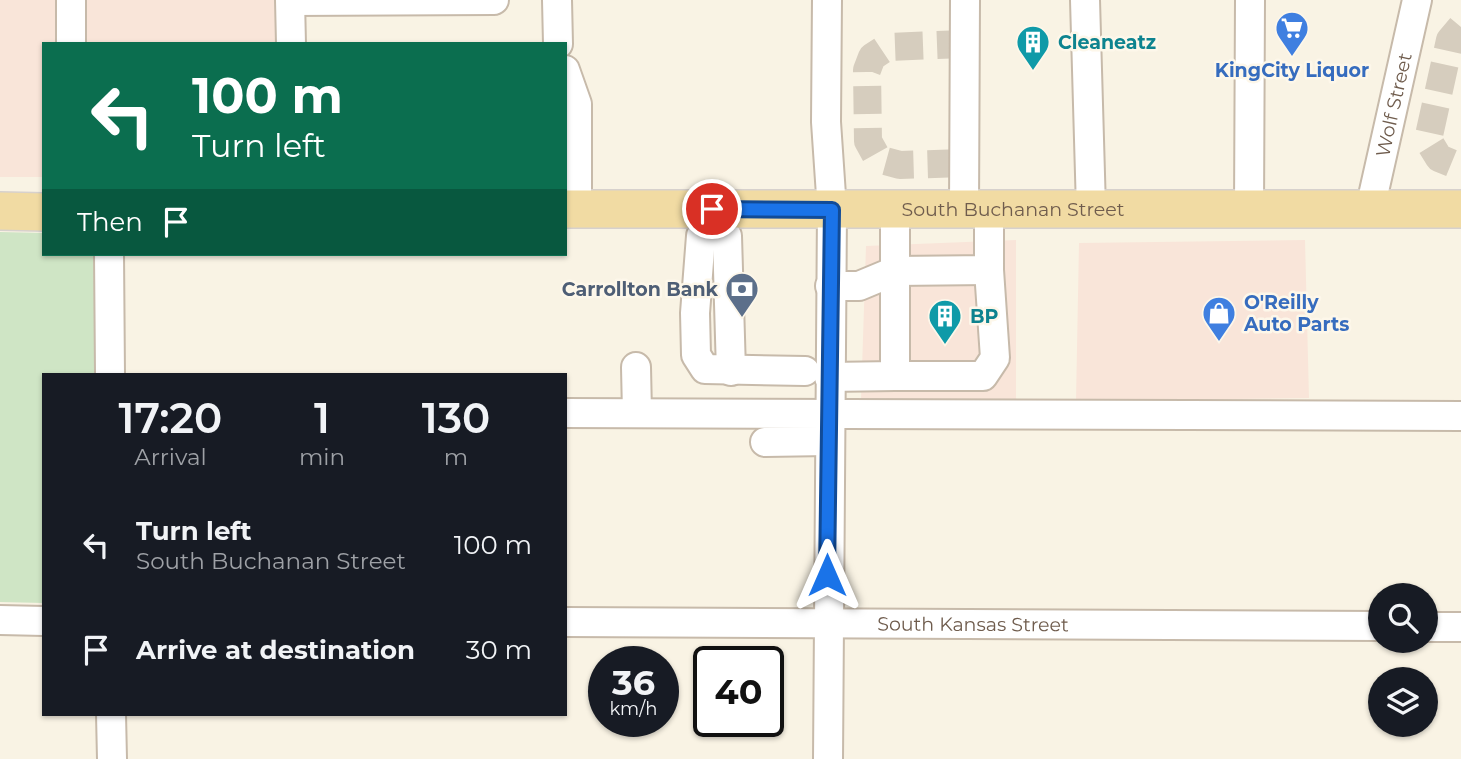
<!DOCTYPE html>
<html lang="en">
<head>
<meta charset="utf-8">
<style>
  :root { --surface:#171b24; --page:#20242c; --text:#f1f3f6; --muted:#9ea1a6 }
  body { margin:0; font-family:Montserrat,sans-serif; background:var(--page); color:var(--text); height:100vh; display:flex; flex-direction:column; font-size:26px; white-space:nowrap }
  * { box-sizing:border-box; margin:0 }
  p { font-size:23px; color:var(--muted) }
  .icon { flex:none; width:38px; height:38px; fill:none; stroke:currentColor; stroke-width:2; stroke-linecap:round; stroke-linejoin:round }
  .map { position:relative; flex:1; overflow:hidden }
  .details { position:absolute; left:42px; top:373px; width:525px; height:343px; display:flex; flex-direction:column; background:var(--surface); border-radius:0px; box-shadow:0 2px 5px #0004 }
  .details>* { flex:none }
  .guide { position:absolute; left:42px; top:42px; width:525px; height:214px; border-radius:0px; box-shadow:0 2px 5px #0004; background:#0b6e4f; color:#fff; overflow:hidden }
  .buttons { position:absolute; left:1368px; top:583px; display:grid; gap:14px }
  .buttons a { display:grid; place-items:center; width:70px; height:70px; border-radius:50%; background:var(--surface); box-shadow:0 2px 5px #0004; font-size:35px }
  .speed { position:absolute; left:588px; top:646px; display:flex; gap:14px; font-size:35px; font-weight:700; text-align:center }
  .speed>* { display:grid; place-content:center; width:91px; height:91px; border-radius:50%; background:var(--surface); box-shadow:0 2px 5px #0004; line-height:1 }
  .speed small { font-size:18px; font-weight:400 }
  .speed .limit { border:4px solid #111; border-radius:10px; background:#fff; color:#111 }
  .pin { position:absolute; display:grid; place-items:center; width:60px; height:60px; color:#fff; margin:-30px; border:4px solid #fff; border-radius:50%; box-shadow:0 2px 7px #0007 }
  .me { position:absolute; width:77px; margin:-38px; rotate:0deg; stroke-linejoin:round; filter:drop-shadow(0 0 5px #0008) }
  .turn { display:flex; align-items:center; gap:24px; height:147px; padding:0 35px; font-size:32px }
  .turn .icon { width:91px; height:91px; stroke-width:2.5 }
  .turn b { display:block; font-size:49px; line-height:60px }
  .then { display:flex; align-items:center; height:66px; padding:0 35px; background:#0003; gap:14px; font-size:26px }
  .eta { display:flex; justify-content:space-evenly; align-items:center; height:119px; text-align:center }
  .eta b { font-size:42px; font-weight:600; line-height:49px }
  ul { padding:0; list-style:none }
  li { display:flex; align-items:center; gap:21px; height:105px; padding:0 35px }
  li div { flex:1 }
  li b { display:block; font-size:26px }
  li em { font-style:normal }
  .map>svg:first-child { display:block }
  .commercial { fill:#f9e5d9 }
  .green { fill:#cfe5c5 }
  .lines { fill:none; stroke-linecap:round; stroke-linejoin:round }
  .minor-tunnel { stroke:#d6cdbe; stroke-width:28; stroke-dasharray:28 14; stroke-linecap:butt }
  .minor-casing { stroke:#c7baaa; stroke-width:32 }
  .major-casing { stroke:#d7d1cd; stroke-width:40 }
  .minor { stroke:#fff; stroke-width:28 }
  .major { stroke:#f1dba3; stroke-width:37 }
  .route-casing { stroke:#114b97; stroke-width:18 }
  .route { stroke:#1a73e8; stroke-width:12 }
  .labels { text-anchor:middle; stroke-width:5; stroke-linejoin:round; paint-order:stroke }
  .culture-label { font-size:19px; font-weight:bold; fill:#0d838f; stroke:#fdf7ea; text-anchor:start }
  .shop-label { font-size:19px; font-weight:bold; fill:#366cbe; stroke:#fdf7ea }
  .street-label { font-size:19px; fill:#6f5c4d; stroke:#fdf7ea }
  .service-label { font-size:19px; font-weight:bold; fill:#4e5e75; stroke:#fdf7ea; text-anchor:end }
</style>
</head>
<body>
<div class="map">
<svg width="1461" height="759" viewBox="0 0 1461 759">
  <rect width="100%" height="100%" fill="#f9f3e4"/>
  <path class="commercial" d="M0,0H282L283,44H44V177H0Z
    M1016,240V400H861L866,246Z
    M1305,240L1309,398L1076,401L1079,243Z"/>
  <path class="green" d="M0,232L44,233V254H96V374H44V603L0,602Z"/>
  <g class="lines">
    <path class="minor-tunnel" d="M1461,27L1450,40L1428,140L1439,158L1461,167
      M965,44L887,47L872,57L867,70L868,141L878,159L900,165L966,163"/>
    <defs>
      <g id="minor">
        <path d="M290,0L291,44"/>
        <path d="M557,0L558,44"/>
        <path d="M827,0L826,122L832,210L828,759"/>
        <path d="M1085,0L1091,209"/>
        <path d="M291,1L494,0"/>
        <path d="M71,44V0"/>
        <path d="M565,70L577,104V208"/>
        <path d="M895,209V271L989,270V209"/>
        <path d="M964,209L965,0"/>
        <path d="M1249,209L1250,0"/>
        <path id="s1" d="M1370,209L1417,0"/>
        <path d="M701,236L695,313L696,355L705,369L805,371"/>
        <path d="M727,236L731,371"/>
        <path d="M109,254L110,374"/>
        <path d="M636,367L637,413"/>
        <path d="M895,376H983L995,358L989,270"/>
        <path d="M829,377L895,376V271L859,286H830"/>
        <path d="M565,413L1461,416"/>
        <path d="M765,442L828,441"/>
        <path d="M0,620L44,621"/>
        <path id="s2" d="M565,622L1381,626"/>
        <path d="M1426,627H1461"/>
        <path d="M111,714L112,759"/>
      </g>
      <g id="major">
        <path id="s3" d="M565,209H1461"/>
        <path d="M0,211L44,212"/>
      </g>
    </defs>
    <use href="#minor" class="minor-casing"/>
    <use href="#major" class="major-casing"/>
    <use href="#minor" class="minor"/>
    <use href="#major" class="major"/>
  </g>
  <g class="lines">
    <defs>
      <path id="route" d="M712,209L832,210L827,575"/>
    </defs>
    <use href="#route" class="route-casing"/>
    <use href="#route" class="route"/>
  </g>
  <defs>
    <symbol id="supermarket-pin" viewBox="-11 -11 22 30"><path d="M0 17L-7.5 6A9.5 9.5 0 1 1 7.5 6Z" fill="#3f7fe0" stroke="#fdf7ea"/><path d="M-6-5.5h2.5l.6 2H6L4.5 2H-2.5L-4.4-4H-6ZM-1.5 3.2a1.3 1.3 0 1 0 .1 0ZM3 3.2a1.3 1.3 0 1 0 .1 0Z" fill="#fff"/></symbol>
    <symbol id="building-pin" viewBox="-11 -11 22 30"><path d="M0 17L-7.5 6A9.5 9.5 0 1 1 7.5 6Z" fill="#0f9aa8" stroke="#fdf7ea"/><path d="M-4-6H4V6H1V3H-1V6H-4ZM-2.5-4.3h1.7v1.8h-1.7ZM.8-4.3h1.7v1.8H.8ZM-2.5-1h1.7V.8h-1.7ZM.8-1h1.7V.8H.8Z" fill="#fff"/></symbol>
    <symbol id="bank-pin" viewBox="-11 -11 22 30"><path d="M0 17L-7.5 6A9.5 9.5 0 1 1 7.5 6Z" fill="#5c6f8a" stroke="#fdf7ea"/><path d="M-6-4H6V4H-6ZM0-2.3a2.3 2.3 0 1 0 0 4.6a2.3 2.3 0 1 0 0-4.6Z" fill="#fff"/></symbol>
    <symbol id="shop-pin" viewBox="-11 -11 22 30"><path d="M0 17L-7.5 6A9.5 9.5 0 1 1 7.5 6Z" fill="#3f7fe0" stroke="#fdf7ea"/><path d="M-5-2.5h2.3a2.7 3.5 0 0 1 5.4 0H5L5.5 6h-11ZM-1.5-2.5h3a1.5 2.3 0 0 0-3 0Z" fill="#fff"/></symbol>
  </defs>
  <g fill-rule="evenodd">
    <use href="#supermarket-pin" x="1273" y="9" width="38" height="52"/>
    <use href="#building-pin" x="1014" y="23" width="38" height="52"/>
    <use href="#bank-pin" x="723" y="270" width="38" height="52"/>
    <use href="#shop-pin" x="1200" y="294" width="38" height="52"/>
    <use href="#building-pin" x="926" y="297" width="38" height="52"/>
  </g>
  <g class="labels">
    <g class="culture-label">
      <text x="1058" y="49">Cleaneatz</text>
      <text x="970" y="323">BP</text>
    </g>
    <g class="shop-label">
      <text x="1292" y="77">KingCity Liquor</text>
      <text x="1244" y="309" text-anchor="start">O'Reilly<tspan x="1244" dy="22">Auto Parts</tspan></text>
    </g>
    <g class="street-label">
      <text dy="7" stroke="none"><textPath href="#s1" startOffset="107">Wolf Street</textPath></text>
      <text dy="7" stroke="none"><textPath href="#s3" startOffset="448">South Buchanan Street</textPath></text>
      <text dy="7" stroke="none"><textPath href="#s2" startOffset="408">South Kansas Street</textPath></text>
    </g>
    <g class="service-label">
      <text x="718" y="296">Carrollton Bank</text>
    </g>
  </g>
</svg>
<div class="buttons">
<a><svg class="icon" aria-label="search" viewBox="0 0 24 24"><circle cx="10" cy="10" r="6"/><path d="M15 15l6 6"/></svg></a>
<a><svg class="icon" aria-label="layers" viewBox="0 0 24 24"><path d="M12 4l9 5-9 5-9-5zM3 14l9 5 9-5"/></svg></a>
</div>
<div class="speed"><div>36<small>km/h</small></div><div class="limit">40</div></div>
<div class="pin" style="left:712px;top:209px;background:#d93025"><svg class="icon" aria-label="arrive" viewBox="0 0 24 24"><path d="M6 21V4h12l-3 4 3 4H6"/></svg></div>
<svg class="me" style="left:827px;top:575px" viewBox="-20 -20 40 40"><path d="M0-17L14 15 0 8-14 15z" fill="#1a73e8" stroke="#fff" stroke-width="4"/></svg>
<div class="guide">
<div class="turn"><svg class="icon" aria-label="left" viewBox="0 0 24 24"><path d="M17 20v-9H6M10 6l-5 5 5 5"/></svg><div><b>100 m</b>Turn left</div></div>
<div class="then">Then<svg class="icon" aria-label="arrive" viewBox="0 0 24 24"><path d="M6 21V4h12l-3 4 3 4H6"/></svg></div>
</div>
<section class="details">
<div class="eta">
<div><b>17:20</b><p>Arrival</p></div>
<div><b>1</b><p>min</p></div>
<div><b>130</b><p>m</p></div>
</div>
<ul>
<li><svg class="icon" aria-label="left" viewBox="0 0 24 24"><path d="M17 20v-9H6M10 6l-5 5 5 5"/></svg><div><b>Turn left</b><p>South Buchanan Street</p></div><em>100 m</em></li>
<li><svg class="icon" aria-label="arrive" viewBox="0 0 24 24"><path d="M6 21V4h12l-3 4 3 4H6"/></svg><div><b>Arrive at destination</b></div><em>30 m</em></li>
</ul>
</section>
</div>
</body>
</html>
